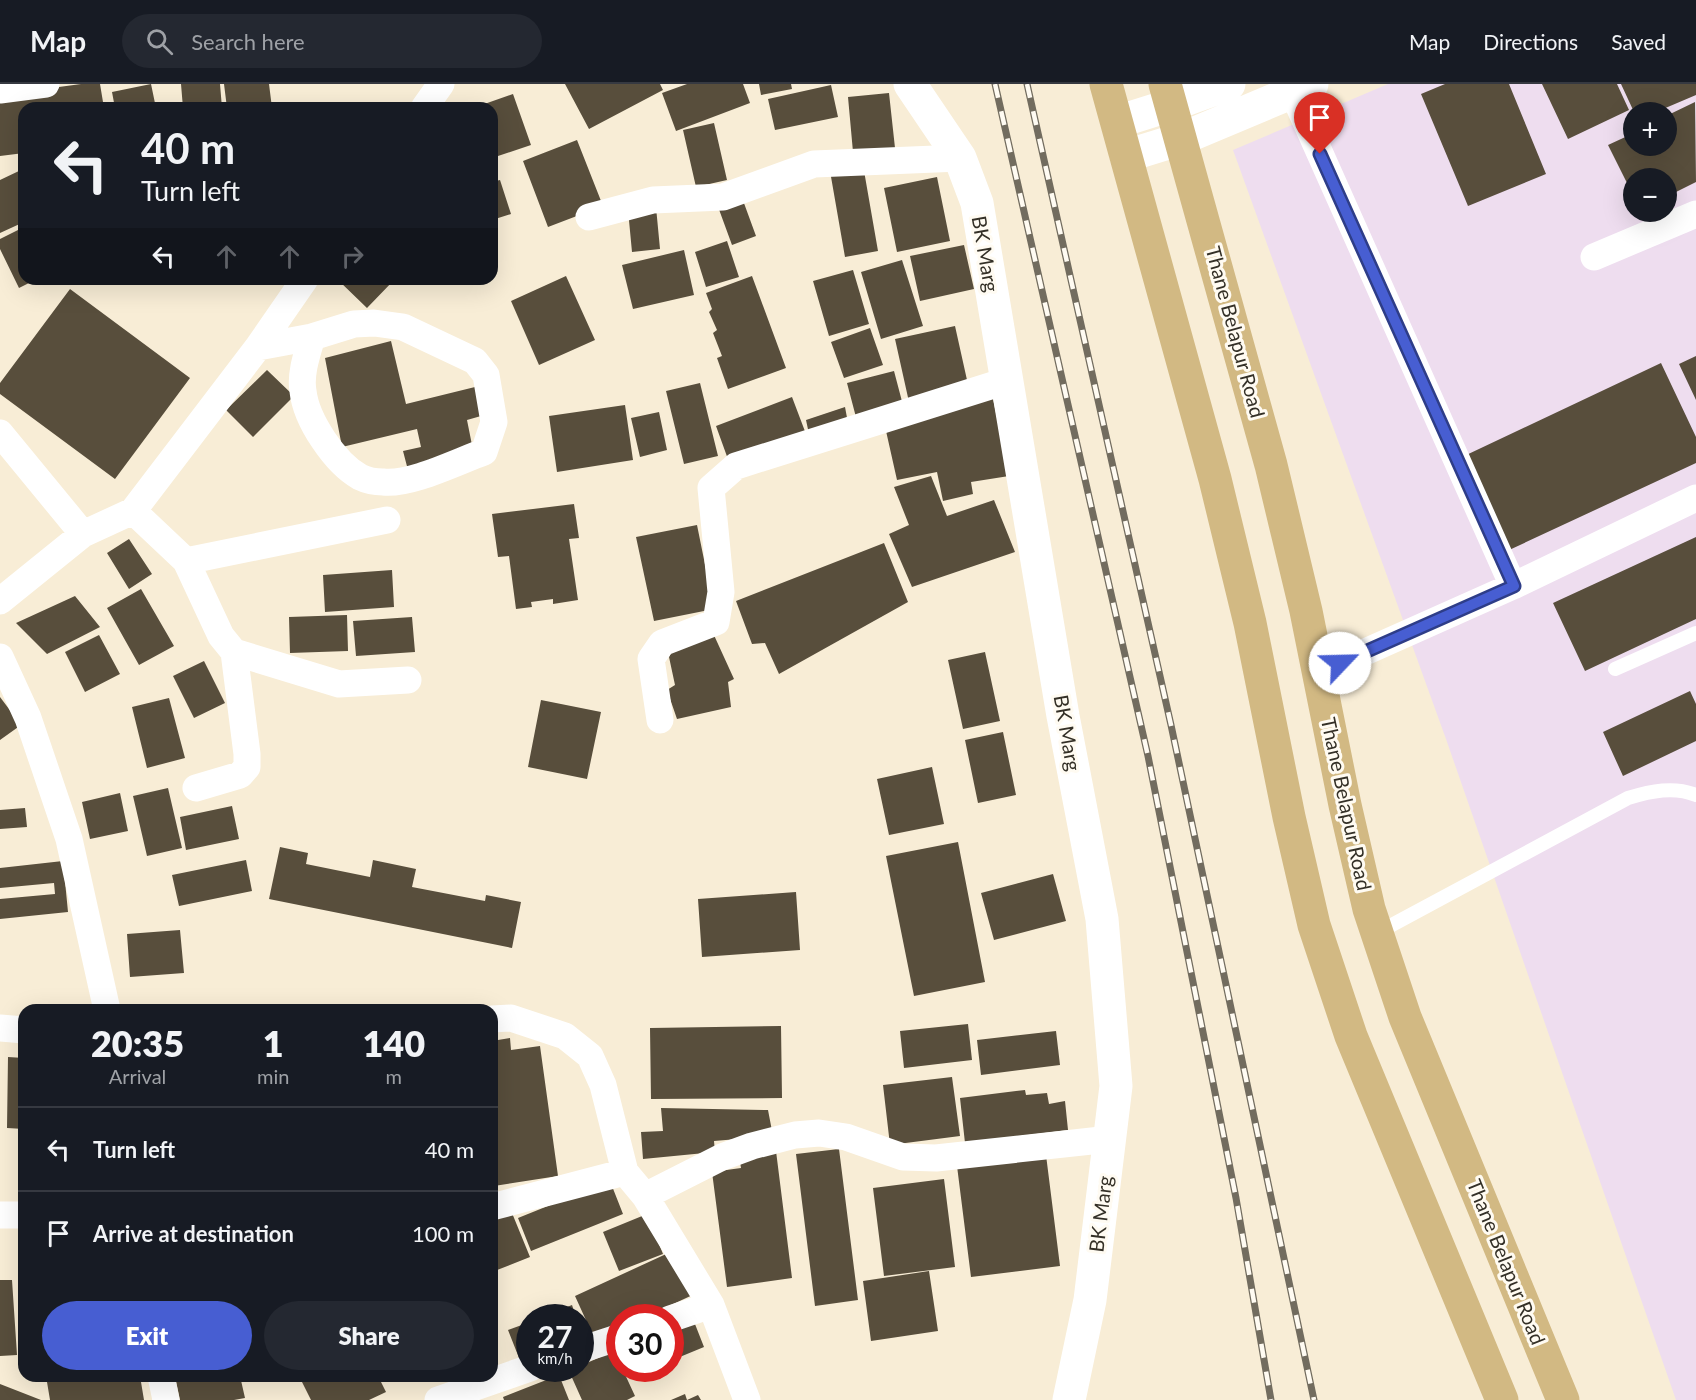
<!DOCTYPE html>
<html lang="en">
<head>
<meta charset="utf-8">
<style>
  :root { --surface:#171b24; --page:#242831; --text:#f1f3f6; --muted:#9ea1a6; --line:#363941; --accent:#475ed2 }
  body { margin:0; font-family:Lato,sans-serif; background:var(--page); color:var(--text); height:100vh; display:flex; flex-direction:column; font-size:22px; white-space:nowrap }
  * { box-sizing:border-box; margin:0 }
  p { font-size:20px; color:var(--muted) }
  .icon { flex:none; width:33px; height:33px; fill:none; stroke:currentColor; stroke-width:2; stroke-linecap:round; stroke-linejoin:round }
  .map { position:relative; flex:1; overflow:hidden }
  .panel { position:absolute; left:18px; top:920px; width:480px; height:378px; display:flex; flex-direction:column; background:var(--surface); border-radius:18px; box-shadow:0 6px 24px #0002 }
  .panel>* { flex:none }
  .banner { position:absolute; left:18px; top:18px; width:480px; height:183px; border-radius:18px; box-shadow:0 6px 24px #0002; background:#171b24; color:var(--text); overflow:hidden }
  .fabs { position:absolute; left:1623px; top:18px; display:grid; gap:12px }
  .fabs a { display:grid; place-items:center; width:54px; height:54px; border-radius:50%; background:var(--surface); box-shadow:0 6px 24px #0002; font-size:30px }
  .speed { position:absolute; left:516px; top:1220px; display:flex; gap:12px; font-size:30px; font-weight:700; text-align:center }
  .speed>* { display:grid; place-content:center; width:78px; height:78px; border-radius:50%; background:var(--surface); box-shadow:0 6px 24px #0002; line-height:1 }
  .speed small { font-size:15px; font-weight:400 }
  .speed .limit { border:9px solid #d22; background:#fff; color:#111 }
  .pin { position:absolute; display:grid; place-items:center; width:51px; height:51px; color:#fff; margin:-62px -26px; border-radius:50% 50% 50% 0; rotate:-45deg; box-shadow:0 0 6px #0007 }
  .pin .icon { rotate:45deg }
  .me { position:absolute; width:66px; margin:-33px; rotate:66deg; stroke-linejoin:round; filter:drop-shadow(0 0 4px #0008) }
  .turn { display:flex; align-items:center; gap:21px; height:126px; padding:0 24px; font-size:27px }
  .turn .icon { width:78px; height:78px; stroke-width:2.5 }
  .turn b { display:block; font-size:42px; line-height:51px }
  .lanes { display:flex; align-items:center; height:57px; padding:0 24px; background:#0003; justify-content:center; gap:30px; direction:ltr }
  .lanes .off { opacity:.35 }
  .eta { display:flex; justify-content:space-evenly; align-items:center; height:102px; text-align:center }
  .eta b { font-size:36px; font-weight:800; line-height:42px }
  .action { display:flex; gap:12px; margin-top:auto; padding:12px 24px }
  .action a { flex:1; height:69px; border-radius:36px; background:var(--accent); color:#fff; font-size:24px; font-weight:800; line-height:69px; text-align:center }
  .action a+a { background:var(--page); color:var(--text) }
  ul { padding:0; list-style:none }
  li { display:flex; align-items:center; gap:18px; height:84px; padding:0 24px; border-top:2px solid var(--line) }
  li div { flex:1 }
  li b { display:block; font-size:22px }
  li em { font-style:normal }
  header { display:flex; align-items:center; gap:36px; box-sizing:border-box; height:84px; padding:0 30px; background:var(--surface); border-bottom:2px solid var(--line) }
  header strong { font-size:28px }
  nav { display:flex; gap:33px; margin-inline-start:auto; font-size:21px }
  .search { width:420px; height:54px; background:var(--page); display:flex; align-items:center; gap:15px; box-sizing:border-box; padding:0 21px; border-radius:33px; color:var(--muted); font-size:22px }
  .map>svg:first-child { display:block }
  .industrial { fill:#eeddef; fill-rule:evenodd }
  .building { fill:#584e3c }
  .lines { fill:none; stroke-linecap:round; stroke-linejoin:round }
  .service { stroke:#fff; stroke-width:14 }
  .minor { stroke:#fff; stroke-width:27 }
  .tertiary { stroke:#fff; stroke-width:33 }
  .secondary { stroke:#fff; stroke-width:33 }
  .primary { stroke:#d2b983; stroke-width:33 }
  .rail-casing { stroke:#726c5f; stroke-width:7 }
  .rail { stroke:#fffbf2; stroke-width:4.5; stroke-dasharray:14; stroke-linecap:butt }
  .route-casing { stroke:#2e3d88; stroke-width:15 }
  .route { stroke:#475ed2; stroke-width:10 }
  .labels { text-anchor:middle; stroke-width:6; stroke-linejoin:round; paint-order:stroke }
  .street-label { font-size:20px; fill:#343027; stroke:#fffbf2 }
</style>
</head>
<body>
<header>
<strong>Map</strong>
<div class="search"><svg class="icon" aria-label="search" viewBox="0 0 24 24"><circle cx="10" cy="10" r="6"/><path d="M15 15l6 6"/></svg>Search here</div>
<nav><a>Map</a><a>Directions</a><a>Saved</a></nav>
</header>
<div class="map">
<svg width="1696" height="1316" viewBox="0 0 1696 1316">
  <rect width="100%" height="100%" fill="#f8edd6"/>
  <path class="industrial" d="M1388,0H1696V1316H1676L1446,655L1233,66ZM1634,28H1666V62H1634ZM1634,94H1666V128H1634Z"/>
  <path class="building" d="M81,0H100L104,24H24V69L0,72V11Z
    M151,0L156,24H115L112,8Z
    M181,0H220L222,24H183Z
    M224,0H269L272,24H227Z
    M565,0H660L663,6L589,45Z
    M687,0H743L750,19L676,47L662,9Z
    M759,0H791L792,5L761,11Z
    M1445,0H1509L1546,90L1468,122L1421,10Z
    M1542,0H1617L1629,26L1568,55Z
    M1621,0H1696V11L1656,28H1634Z
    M831,1L838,33L775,46L768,15Z
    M889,9L895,64L853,68L848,13Z
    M513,10L531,61L492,74V24H473Z
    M359,18L360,24H336V23Z
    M1695,18L1696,98L1666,113V94H1634V113L1608,61L1634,49V62H1666V32Z
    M714,39L727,96L696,103L683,46Z
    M577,56L603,122L548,143L523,77Z
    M863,81L878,167L845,173L830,87Z
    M21,86L24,92V138L0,149V96Z
    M937,93L950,157L897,168L884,104Z
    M500,96L511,130L492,136V98Z
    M741,111L756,152L732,161L717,120Z
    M656,123L660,165L632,168L628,126Z
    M24,143V195H37L19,204L0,165V155Z
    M727,157L739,193L706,203L695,168Z
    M964,161L974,205L920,217L910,172Z
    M684,166L694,211L633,225L622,181Z
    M902,176L923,242L881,255L861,188Z
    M853,186L869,240L829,252L813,197Z
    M566,192L595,256L539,281L511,217Z
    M752,192L786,284L728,305L717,274L722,272L713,249L717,246L709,228L712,225L706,209Z
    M337,195H395L367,224Z
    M70,205L190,294L115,395L0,310V299Z
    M955,242L969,305L909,318L895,255Z
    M870,244L883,281L844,294L831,258Z
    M391,257L406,320L475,303L481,332L467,336L473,366L409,390L403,367L421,363L417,345L342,363L325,274Z
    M1696,272V316L1679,280Z
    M1661,279L1696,353V379L1507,467L1462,373Z
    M267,286L294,312L253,353L226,326Z
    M894,287L904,325L857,337L847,299Z
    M700,299L718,372L684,380L666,307Z
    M991,305L1009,392L971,398L973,410L943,417L937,388L897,396L884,338Z
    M792,313L806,350L729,378L716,342Z
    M625,321L633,376L557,388L549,332Z
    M845,323L848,339L809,350L806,336Z
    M659,328L667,366L640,373L631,334Z
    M931,392L947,432L994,416L1015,468L912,503L889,450L909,441L894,403Z
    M574,420L579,454L569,455L578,516L553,520V515L531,518L532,523L516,525L509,472L498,473L492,430Z
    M697,441L714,525L654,537L636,453Z
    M1696,453V535L1585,587L1553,519Z
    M129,455L152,490L129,505L107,469Z
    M884,459L908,518L779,590L765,559L752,560L736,517Z
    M392,486L394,523L325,528L323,491Z
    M141,505L174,562L139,581L107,524Z
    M75,512L100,543L47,570L16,539Z
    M347,531L348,567L290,569L289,533Z
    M412,533L415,568L356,572L353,537Z
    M713,549L734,595L728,598L731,623L677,635L667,606L675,601L669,573L677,558Z
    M99,551L120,590L85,608L65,568Z
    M985,568L1000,637L963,645L948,576Z
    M204,577L225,619L194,634L173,592Z
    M1690,607L1696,620V657L1623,692L1603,648Z
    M0,613L21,641L0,656Z
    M169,614L185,674L147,684L132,623Z
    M541,616L601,628L587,695L528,683Z
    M1003,648L1016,711L978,719L965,656Z
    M932,683L944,740L889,751L877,695Z
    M168,704L182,764L147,772L133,712Z
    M120,709L128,747L90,755L82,718Z
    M232,722L239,755L186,766L180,733Z
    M25,724L27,743L0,745V726Z
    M958,758L985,898L914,912L886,772Z
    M280,763L308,769L306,780L370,793L373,776L416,785L412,803L485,817L486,811L521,818L512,864L269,815Z
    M246,776L252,807L179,822L172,791Z
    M63,777L68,828L0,835V815L55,810L54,799L0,804V784Z
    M1053,790L1066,837L994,856L981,809Z
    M796,808L800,866L702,873L698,815Z
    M180,846L184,889L130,893L127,850Z
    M968,940L972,976L904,984L900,947Z
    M781,942L782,1014L651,1015L650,944Z
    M1056,947L1060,981L981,991L977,956Z
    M510,954L511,966L540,962L558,1092L494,1102L492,1086V957Z
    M8,973L24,974V1045L7,1044Z
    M952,993L960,1052L890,1061L883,1001Z
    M1025,1006L1026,1011L1047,1009L1049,1020L1065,1017L1068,1046L965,1059L960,1014Z
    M661,1024L768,1026L773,1052L714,1057L715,1068L643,1075L641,1048L663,1047Z
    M839,1065L858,1216L815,1222L796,1070Z
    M776,1067L792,1194L727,1203L712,1088L741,1084L739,1072Z
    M1046,1071L1060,1182L971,1193L957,1082Z
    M944,1095L955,1183L884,1192L873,1104Z
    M610,1097L623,1130L531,1167L518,1134Z
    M512,1129L530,1173L492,1188V1137Z
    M647,1130L663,1170L619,1187L603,1148Z
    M677,1165L697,1209L645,1233H620V1245L595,1256L575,1212Z
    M929,1187L938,1247L871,1257L863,1197Z
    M0,1196H12L17,1271L0,1272Z
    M572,1221L576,1233H542Z
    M693,1235L704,1263L670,1277V1244Z
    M530,1238V1276L521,1279L508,1246Z
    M614,1267L620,1278V1284H622L635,1312L627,1316H582L569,1287L580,1284V1282Z
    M559,1291L569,1316H504L503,1313Z
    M46,1292H140L144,1316H50Z
    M175,1292H240L245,1314L234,1316H180Z
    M299,1292H378L386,1308L369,1316H311Z
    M0,1300L41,1316H0Z
    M685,1310L687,1316L698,1311L701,1316H671Z"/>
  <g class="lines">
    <path class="service" d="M1615,585L1696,549
      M1377,849L1628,714C1651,707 1674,702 1696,711"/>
    <path class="minor" d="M1289,0L1513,502L1696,414
      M0,6L46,0
      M424,24L441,0
      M589,133L653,116L723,113L814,80L960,74
      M1594,173L1696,130
      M258,263L312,253C307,270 300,290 303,307C306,336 335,379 360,393C366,396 376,398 383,398C411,401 456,378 484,368L494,338L486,291L475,277L403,243L374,239L354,240L312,253
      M0,349L83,450
      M133,427L186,477L221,552L234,568L339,600L408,596
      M186,477L387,436
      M0,517L83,450L133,427L258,263L305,195
      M0,573L28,634L69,755L107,926
      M1318,589L1513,502
      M660,636L651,575L662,559L716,538L721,508L711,404L736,382L1006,297
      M196,704L240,691L247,683V670L234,568
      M492,935L511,934L565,952L590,972L603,1001L625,1088L645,1112L711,1221L747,1316
      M0,944L24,946
      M645,1112L722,1073L752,1062L795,1051L819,1049L846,1053L903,1073L936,1074L1110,1055
      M492,1123L625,1088
      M0,1131H24
      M670,1235L711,1221
      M580,1266L620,1253
      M161,1292L166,1316
      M438,1316L530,1284"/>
    <path class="tertiary" d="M910,0L960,74L977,119L1063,632L1102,835L1116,1002L1090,1216L1069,1316"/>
    <path class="secondary" d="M1117,38L1171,21L1229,0
      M1126,72L1181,55L1312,0"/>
    <path class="primary" d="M1106,0L1215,395L1250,539L1289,733L1314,841L1351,952L1502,1316
      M1165,0L1271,381L1306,527L1345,721L1369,825L1405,933L1563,1316"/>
    <defs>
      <path id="rail" d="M995,0L1148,672L1236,1114L1271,1316
        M1027,0L1171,641L1314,1316"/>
    </defs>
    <use href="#rail" class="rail-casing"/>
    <use href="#rail" class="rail"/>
  </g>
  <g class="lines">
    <defs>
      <path id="route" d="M1320,70L1514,502L1340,579"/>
    </defs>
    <use href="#route" class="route-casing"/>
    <use href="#route" class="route"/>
  </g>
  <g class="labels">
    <g class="street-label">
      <text transform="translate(985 170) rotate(80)" y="7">BK Marg</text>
      <text transform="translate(1235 248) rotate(75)" y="7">Thane Belapur Road</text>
      <text transform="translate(1067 649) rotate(80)" y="7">BK Marg</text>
      <text transform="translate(1346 720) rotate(78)" y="7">Thane Belapur Road</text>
      <text transform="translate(1101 1130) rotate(-83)" y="7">BK Marg</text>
      <text transform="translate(1506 1178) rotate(68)" y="7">Thane Belapur Road</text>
    </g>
  </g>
</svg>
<div class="fabs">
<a>+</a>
<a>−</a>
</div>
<div class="speed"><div>27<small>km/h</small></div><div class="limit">30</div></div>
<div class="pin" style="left:1320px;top:70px;background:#d93025"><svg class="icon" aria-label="arrive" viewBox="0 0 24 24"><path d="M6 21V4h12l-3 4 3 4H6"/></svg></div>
<svg class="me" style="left:1340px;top:579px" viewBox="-20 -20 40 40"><circle r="19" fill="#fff"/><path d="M0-13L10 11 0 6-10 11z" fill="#475ed2"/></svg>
<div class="banner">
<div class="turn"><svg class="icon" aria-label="left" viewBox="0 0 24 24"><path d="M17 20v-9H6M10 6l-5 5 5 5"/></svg><div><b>40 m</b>Turn left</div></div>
<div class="lanes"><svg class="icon" aria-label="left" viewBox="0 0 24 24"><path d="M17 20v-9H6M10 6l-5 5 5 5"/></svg><svg class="icon off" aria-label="ahead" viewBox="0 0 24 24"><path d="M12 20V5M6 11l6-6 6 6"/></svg><svg class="icon off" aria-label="ahead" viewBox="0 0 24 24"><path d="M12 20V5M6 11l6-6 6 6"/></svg><svg class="icon off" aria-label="right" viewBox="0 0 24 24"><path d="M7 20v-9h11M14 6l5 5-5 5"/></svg></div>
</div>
<section class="panel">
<div class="eta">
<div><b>20:35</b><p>Arrival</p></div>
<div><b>1</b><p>min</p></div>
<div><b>140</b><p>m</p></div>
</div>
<ul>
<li><svg class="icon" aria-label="left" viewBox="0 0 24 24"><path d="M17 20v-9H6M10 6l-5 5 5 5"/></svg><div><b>Turn left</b></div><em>40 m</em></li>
<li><svg class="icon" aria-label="arrive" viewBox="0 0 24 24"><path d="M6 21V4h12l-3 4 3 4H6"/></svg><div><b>Arrive at destination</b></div><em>100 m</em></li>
</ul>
<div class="action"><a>Exit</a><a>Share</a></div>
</section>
</div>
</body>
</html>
